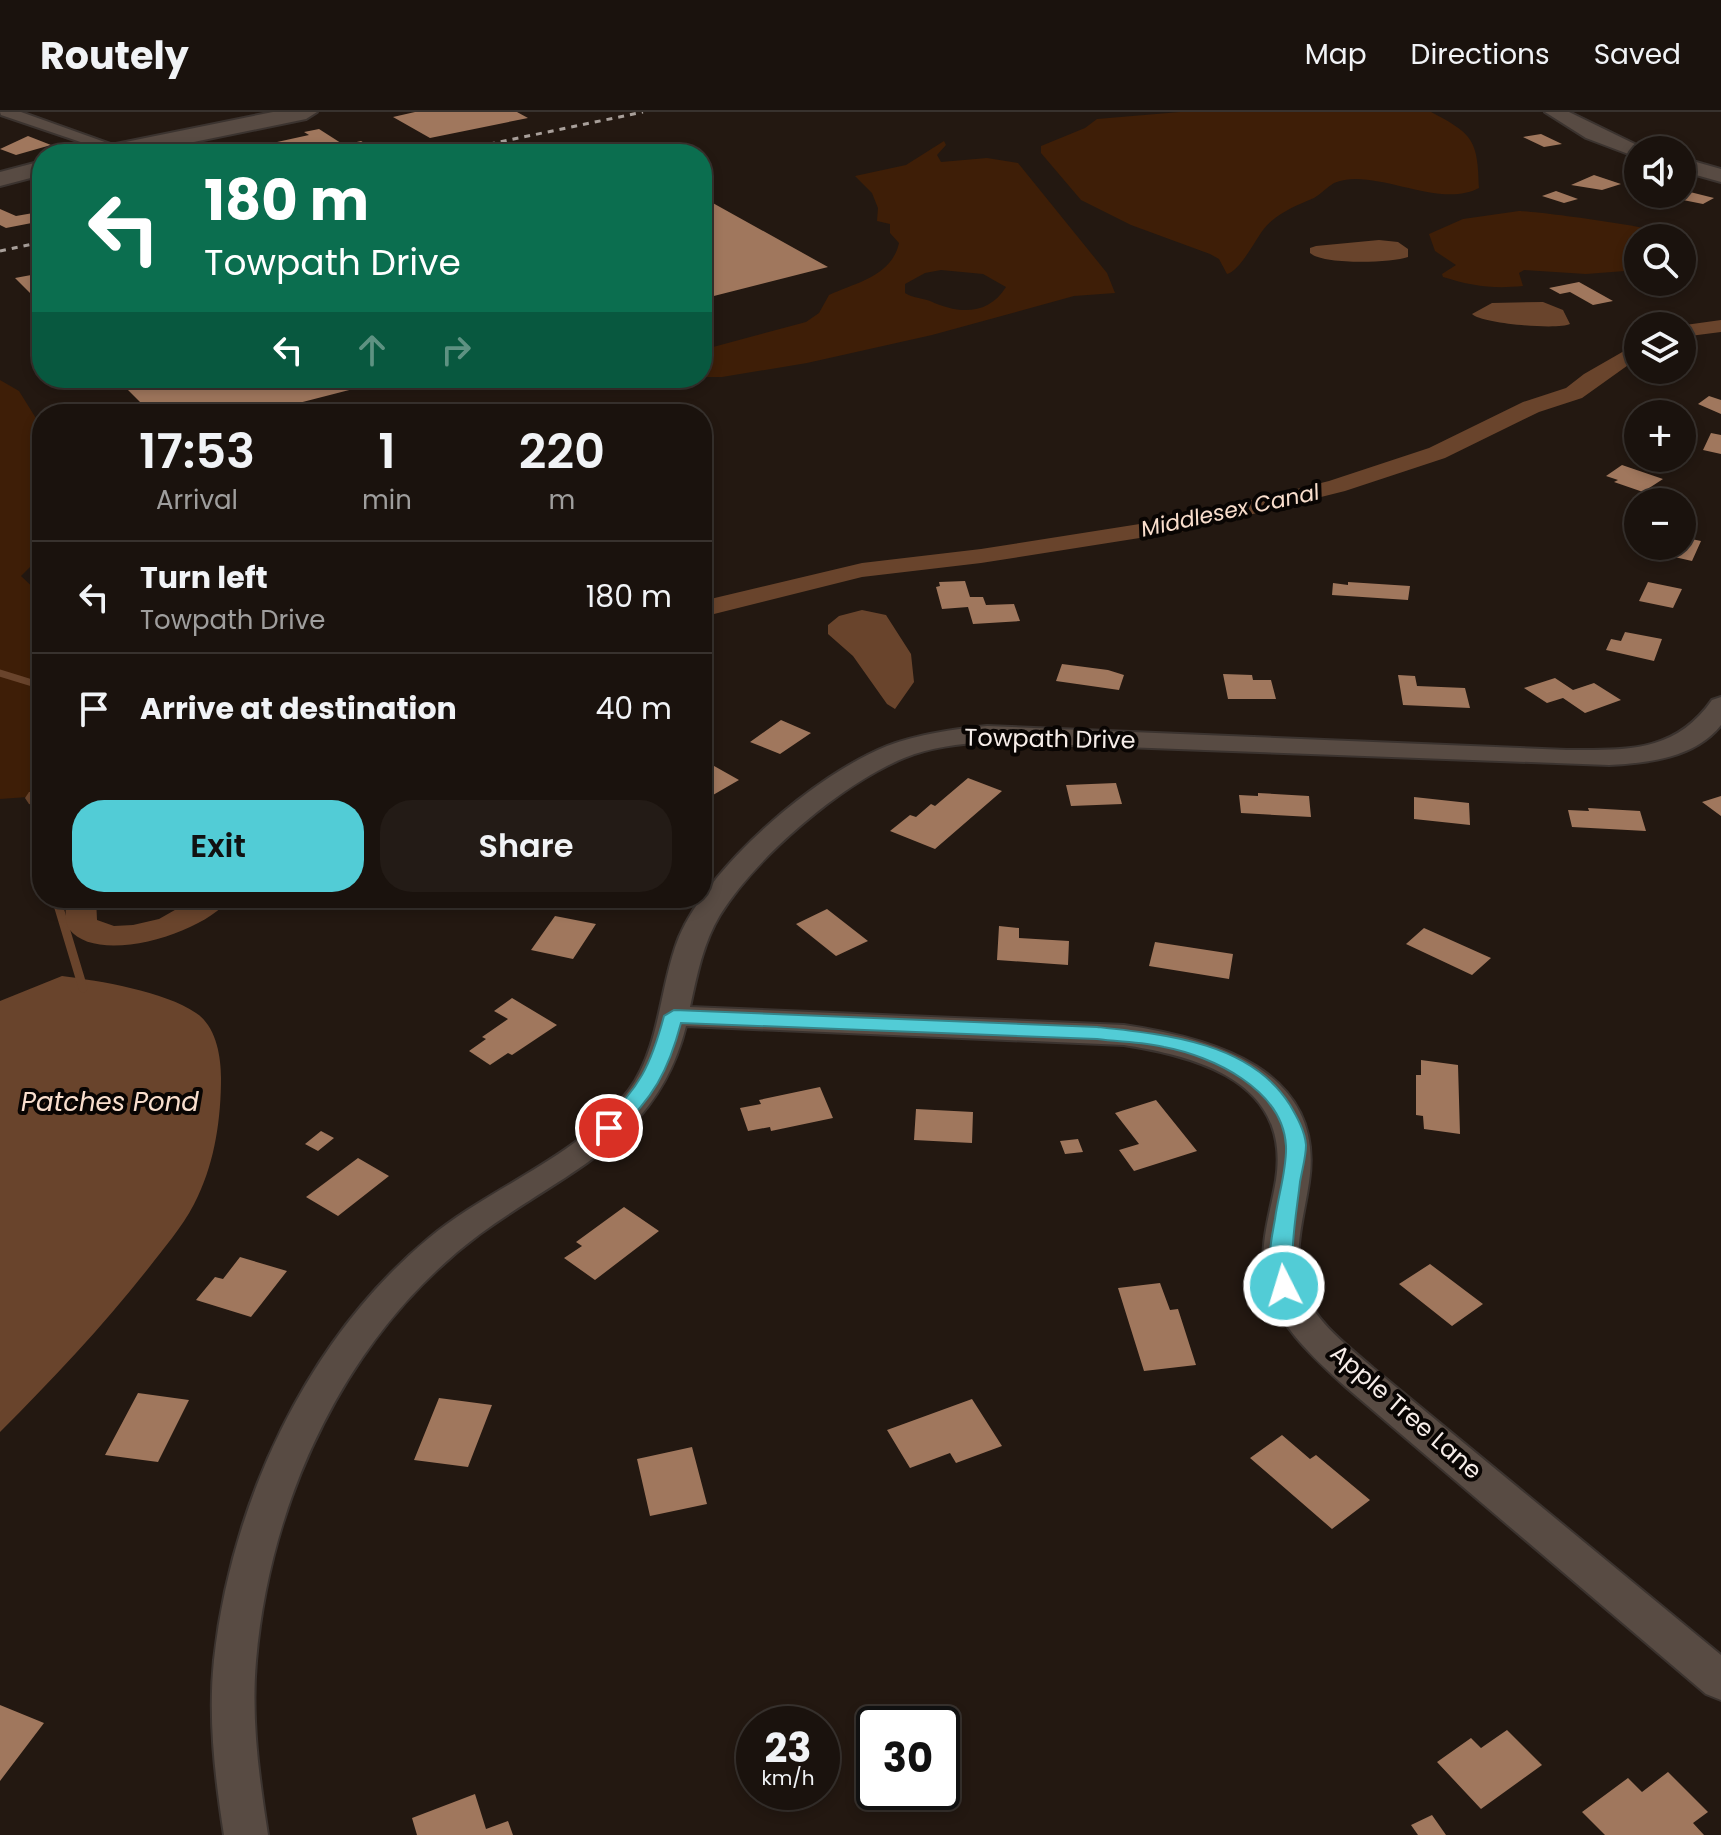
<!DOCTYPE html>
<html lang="en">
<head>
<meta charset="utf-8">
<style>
  :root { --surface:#1a120d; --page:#231b16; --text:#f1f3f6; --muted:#9f9e9d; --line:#38322e; --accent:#52ccd6 }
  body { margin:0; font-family:Poppins,sans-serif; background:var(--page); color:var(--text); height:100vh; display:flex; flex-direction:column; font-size:30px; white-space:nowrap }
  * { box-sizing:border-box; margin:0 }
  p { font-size:26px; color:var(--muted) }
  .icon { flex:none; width:44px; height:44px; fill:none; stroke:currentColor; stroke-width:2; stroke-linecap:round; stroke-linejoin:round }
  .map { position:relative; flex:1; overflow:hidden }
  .drawer { position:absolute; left:32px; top:292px; width:680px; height:504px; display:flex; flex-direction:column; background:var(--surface); border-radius:32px; box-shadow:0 4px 12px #0003,0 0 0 2px var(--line) }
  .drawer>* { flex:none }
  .top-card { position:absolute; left:32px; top:32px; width:680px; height:244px; border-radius:32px; box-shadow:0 4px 12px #0003,0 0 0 2px var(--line); background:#0b6e4f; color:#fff; overflow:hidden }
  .buttons { position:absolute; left:1624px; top:24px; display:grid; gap:16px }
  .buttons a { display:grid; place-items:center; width:72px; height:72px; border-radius:50%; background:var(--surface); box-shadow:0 4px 12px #0003,0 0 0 2px var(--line); font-size:40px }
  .speed { position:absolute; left:736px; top:1594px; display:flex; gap:16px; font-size:40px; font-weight:700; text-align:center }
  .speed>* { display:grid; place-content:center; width:104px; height:104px; border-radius:50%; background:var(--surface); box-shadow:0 4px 12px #0003,0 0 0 2px var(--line); line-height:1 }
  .speed small { font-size:20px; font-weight:400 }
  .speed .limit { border:4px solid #111; border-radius:12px; background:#fff; color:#111 }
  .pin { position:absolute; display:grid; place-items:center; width:68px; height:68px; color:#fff; margin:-34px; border:4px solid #fff; border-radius:50%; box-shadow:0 2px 8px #0007 }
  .me { position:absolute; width:88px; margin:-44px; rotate:355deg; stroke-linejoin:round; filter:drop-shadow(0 0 6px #0008) }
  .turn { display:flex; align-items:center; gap:28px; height:168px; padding:0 40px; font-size:36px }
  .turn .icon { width:104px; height:104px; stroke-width:2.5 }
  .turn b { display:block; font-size:56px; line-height:68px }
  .lanes { display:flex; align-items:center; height:76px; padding:0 40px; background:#0003; justify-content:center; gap:40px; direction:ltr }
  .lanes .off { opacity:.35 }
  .eta { display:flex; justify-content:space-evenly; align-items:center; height:136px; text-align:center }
  .eta b { font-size:48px; font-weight:600; line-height:56px }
  .action { display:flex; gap:16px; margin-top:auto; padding:16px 40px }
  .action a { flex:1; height:92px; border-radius:32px; background:var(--accent); color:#111; font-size:32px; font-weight:600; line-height:92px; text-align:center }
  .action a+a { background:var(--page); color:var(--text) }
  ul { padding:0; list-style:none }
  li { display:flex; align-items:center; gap:24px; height:112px; padding:0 40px; border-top:2px solid var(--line) }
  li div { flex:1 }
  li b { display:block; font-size:30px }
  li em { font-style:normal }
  header { display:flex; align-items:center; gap:48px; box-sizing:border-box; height:112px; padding:0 40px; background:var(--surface); border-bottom:2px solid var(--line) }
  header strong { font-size:38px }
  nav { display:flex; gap:44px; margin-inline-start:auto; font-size:28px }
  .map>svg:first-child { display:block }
  .green { fill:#3e1e07; fill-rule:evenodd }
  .water { fill:#69442c }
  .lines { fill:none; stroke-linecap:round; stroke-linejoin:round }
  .stream-far1 { stroke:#69442c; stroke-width:7 }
  .stream { stroke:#69442c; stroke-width:9 }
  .canal { fill:#69442c; fill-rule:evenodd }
  .building { fill:#a0775d }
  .minor-casing { stroke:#3b332f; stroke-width:4 }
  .tertiary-casing { stroke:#3b332f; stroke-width:4 }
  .secondary-casing { stroke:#3b332f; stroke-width:4 }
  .minor { fill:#584b43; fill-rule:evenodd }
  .tertiary { fill:#584b43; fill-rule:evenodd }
  .secondary { fill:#584b43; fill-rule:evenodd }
  .rail { stroke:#a89f9a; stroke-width:3; stroke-dasharray:6 6; stroke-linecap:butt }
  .route { fill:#52ccd6; stroke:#35858b; stroke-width:2 }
  .labels { text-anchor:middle; stroke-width:8; stroke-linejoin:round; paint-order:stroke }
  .far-water-label { font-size:22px; font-style:italic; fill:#f9decd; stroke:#090503 }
  .street-label { font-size:24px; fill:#f6ede9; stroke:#090503 }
  .water-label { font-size:26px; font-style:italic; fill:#f9decd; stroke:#090503 }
</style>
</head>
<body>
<header>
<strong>Routely</strong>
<nav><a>Map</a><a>Directions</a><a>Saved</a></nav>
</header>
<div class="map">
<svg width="1721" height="1723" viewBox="0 0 1721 1723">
  <rect width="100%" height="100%" fill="#231811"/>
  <path class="green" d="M1180,0H1431C1473,22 1478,28 1479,76C1438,98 1373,54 1334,71C1327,75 1321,82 1314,86C1297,93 1275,102 1263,118C1256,127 1239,160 1227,162L1219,147L1210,142L1131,113L1081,88L1041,41V34L1085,16L1097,7Z
    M944,29L946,33L937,43L941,50L987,46L1018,51L1107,161L1115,181L1074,184L932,223L807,251L722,265H702V238L806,210L819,201L829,183C855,171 892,164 899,131L890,121V112L877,109L878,96L872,81L855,64L906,53ZM941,158L983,162L1006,175C988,204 958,202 930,189C922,186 913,186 905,181V172L925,161Z
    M1519,99C1543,100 1674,117 1686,128L1682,141V126H1638V158L1586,162L1524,158L1519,161L1523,174C1492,177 1472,174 1443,165L1442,162L1456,153L1435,139L1429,122L1463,107Z
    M0,268L19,279L42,316V443L21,464L42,484V684L0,687Z"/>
  <path class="water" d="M1379,128L1398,130L1408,137V145C1391,151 1323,153 1310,141V136L1316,134Z
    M1543,190L1563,198L1570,212C1559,218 1482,212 1472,202L1492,191Z
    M862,498L886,503L911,542L914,570L895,597L887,592L853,544L828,522V513L839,504Z
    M62,864C100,869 164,879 196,901C216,914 221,944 221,966C221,1006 215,1048 198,1084C188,1107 169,1130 154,1149C107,1210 54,1266 0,1320V889Z"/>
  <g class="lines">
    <path class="stream-far1" d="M0,561L42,574"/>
    <path class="stream" d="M56,786L83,876"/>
    <path class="canal" d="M1721,208V220L1682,225V214H1678Z
      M1638,231V246L1582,286L1539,300L1445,346L1345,379L1184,419L981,451L862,465L702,505V489L862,451L981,437L1184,405L1329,369L1429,336L1523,290L1566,276L1584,262Z
      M42,678V696L29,692L25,686L29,680Z
      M66,786H96L97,808L114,814L133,813L159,807L196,786H230C207,820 98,855 69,817C64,810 66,795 66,786Z"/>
  </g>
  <path class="building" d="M415,0H517L528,6L430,26L393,5Z
    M319,17L344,33L361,29L371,35L331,42H283L268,32L309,23L304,20Z
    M1541,22L1562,32L1544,35L1523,25Z
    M28,24L51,33L16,43L0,37Z
    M1594,63L1621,72L1602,78L1571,73Z
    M1682,78L1714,86L1703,92L1668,85L1682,82Z
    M1556,79L1578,87L1564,91L1542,84Z
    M702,85L828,155L702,187Z
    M0,97L16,104L39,100L42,109L6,116L0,113Z
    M42,161V193L15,166Z
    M1579,170L1613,189L1593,193L1570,180L1560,182L1549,176Z
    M116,266H392V267L256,302H152Z
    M1709,284L1721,288V302L1698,292Z
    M1711,321L1721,323V342L1703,338Z
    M1622,353L1663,367L1643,380L1614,370L1618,368L1606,364Z
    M1682,425L1701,429L1692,449L1657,441L1660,434H1682Z
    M965,469L970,485H983L986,493L1014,492L1020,509L973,512L968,495L942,497L936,475L940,474L939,470Z
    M1348,470L1410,474L1408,488L1332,483L1333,471L1348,473Z
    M1648,470L1682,477L1673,496L1639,489Z
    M1625,520L1662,527L1654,549L1606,538L1611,527L1621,529Z
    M1062,552L1108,558L1124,563L1119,578L1056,569Z
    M1223,562L1252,563L1253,568H1271L1276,587H1228Z
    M1398,563L1415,564L1417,574L1465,576L1470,596L1403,593Z
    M1555,566L1573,578L1594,571L1621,588L1585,601L1563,586L1547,591L1524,576Z
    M781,608L811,621L780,642L750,630Z
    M707,650L739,668L713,683L702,679V653Z
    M968,666L1002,679L935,737L890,719L910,703L916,705L931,692L935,694Z
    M1116,671L1122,692L1071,694L1066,673Z
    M1258,681L1309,684L1311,705L1241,701L1239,683L1258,684Z
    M1721,684V704L1702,690Z
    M1414,685L1469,691L1470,713L1414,707Z
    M1588,696L1640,699L1646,719L1572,715L1568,698L1589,699Z
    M827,797L868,829L836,844L796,812Z
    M555,804L596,812L573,847L531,838Z
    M999,814L1019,816V826L1069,829L1068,853L997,848Z
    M1424,816L1491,846L1472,863L1406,832Z
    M1155,830L1233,842L1229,867L1149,854Z
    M512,886L557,913L512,943L508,941L490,953L469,939L486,927L482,925L508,907L494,899Z
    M1421,948L1458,953L1460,1022L1424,1017L1423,1004L1416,1003V963H1421Z
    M820,975L833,1006L771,1019L770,1015L748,1019L740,996L761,992L759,988Z
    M1156,988L1197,1039L1134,1059L1119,1038L1139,1032L1115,1001Z
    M916,997L973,1000L972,1031L914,1028Z
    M321,1019L334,1026L318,1039L305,1032Z
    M1078,1027L1083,1040L1065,1042L1060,1029Z
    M358,1046L389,1064L338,1104L306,1085Z
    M624,1095L659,1119L595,1168L564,1146L582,1134L576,1130Z
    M240,1145L287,1159L251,1205L196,1188L215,1165L223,1167Z
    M1430,1152L1483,1192L1452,1214L1399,1172Z
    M1160,1171L1170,1198L1178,1197L1196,1253L1144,1259L1118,1176Z
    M138,1281L189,1288L158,1350L105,1343Z
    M439,1286L492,1293L468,1355L414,1348Z
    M972,1287L1002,1334L956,1351L950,1341L910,1356L887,1318Z
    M1282,1323L1310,1347L1316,1343L1370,1388L1332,1417L1250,1346Z
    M692,1335L707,1392L650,1404L637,1347Z
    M0,1593L44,1611L0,1669Z
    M1507,1618L1542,1653L1481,1697L1437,1650L1471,1626L1481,1636Z
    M1668,1660L1708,1700L1693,1711L1704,1723H1605L1582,1700L1628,1666L1642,1680Z
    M475,1682L486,1717L508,1709L513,1723H417L412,1706Z
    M1432,1703L1446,1723H1418L1411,1713Z"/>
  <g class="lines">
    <defs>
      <path id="minor" d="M0,0H21L127,38L113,41L1,3Z
        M1721,585V613C1695,646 1648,651 1609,653L987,630C959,632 930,635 904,646C841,672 756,745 720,803C703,831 697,863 690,895L1124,913C1212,926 1326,957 1309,1070C1304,1106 1291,1143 1304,1179C1315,1210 1349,1235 1373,1256L1721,1543V1588L1706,1582L1347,1276C1314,1246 1274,1211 1265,1165C1259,1132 1271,1099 1276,1068C1291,971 1201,945 1124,933L686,914C657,1030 567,1058 480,1122C347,1221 270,1386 256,1549C251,1607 259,1665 268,1723H224C215,1665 208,1606 214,1548C231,1391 307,1227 429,1126C491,1074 580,1045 629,978C661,934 659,874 679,825C710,753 815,663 887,634C919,622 953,617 987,614L1567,638C1627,638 1675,641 1712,588Z"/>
      <path id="tertiary" d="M1545,0H1569L1647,38H1638V45L1631,43L1586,26Z
        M1682,46L1721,57V70L1682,59Z"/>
      <path id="secondary" d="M273,0H317L306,7L135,42H89L101,35Z
        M42,49V63L0,74V60Z"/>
    </defs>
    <use href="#minor" class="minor-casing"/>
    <use href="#tertiary" class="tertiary-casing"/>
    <use href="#secondary" class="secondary-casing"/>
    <use href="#minor" class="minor"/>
    <use href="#tertiary" class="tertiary"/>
    <use href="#secondary" class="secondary"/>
    <path class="rail" d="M442,42L643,0
      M0,139L42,130"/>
  </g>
  <path class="route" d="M674,898L1097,915C1164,922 1251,930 1290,993C1297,1005 1305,1019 1306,1033C1306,1045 1302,1058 1300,1070C1296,1105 1289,1138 1295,1174L1284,1182L1277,1179C1264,1158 1271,1130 1275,1107C1278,1084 1287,1057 1286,1034C1283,977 1212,944 1164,935C1143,930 1119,930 1097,927L681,911C668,960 653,986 616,1021H602L599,1016L602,1011C639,977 651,953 664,904Z"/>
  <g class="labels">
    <g class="far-water-label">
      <text transform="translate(1230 398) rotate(-12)" y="8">Middlesex Canal</text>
    </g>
    <g class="street-label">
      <text transform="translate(1050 627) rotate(1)" y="8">Towpath Drive</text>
      <text transform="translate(1406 1300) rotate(41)" y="8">Apple Tree Lane</text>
    </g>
    <g class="water-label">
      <text x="110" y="999">Patches Pond</text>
    </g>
  </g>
</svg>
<div class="buttons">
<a><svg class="icon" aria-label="sound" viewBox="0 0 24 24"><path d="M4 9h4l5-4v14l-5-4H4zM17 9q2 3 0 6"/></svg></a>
<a><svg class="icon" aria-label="search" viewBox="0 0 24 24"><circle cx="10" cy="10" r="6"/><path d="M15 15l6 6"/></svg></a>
<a><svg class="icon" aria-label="layers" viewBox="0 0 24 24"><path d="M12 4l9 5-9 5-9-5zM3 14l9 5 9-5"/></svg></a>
<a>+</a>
<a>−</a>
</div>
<div class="speed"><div>23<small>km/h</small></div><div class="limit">30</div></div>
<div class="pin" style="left:609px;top:1016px;background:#d93025"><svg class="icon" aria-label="arrive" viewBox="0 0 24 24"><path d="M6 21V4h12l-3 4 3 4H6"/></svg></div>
<svg class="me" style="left:1284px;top:1174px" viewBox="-20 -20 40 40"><circle r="17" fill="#52ccd6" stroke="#fff" stroke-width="3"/><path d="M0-11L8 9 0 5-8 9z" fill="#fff"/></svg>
<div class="top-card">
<div class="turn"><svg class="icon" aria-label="left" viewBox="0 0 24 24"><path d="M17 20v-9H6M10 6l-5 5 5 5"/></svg><div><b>180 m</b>Towpath Drive</div></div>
<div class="lanes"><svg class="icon" aria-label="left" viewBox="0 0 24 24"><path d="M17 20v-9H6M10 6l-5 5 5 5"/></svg><svg class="icon off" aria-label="ahead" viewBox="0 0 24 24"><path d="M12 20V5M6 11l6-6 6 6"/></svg><svg class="icon off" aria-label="right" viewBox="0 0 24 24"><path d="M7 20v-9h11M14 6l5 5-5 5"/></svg></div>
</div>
<section class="drawer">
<div class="eta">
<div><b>17:53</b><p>Arrival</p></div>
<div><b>1</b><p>min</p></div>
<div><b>220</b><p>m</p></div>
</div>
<ul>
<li><svg class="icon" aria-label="left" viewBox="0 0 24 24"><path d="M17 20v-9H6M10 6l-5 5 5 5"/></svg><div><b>Turn left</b><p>Towpath Drive</p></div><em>180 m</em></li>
<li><svg class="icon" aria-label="arrive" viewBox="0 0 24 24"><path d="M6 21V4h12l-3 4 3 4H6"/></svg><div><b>Arrive at destination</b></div><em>40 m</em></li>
</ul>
<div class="action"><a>Exit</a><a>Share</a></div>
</section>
</div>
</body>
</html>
